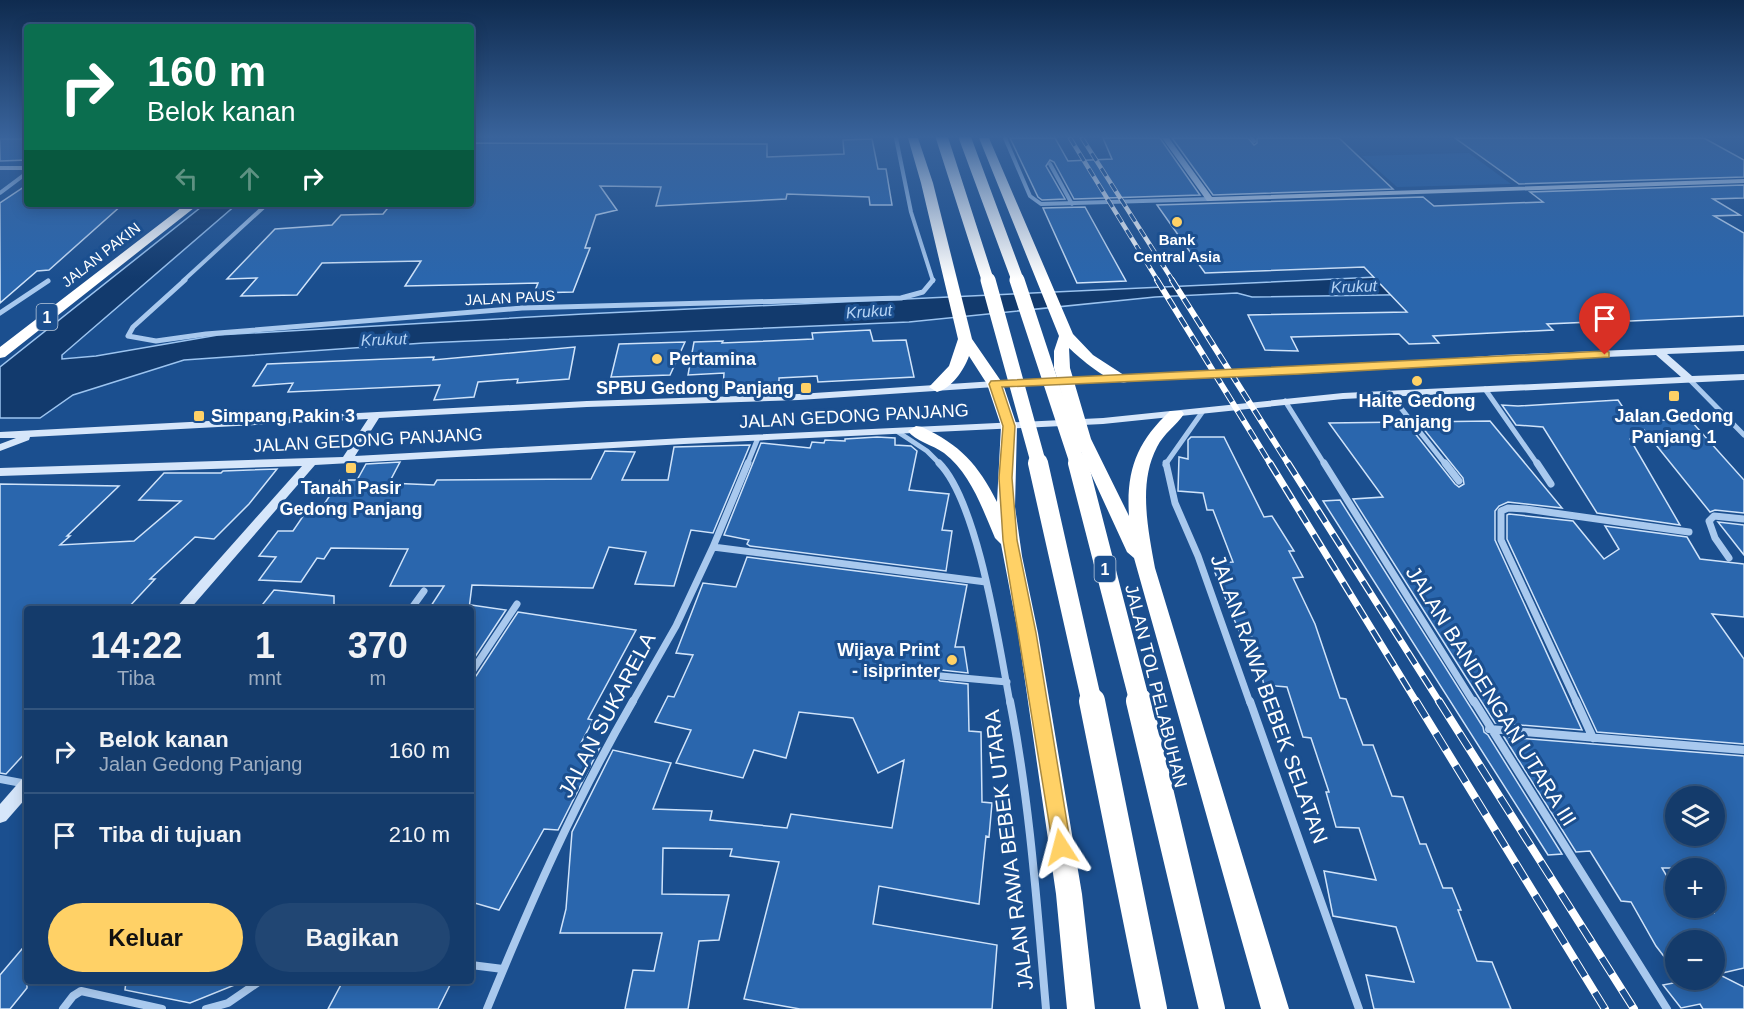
<!DOCTYPE html>
<html lang="id">
<head>
<meta charset="utf-8">
<style>
  :root { --surface:#143b6b; --page:#214673; --text:#f1f3f6; --muted:#9dadc1; --line:#33557e; --accent:#ffd166 }
  body { margin:0; font-family:Helvetica,sans-serif; background:var(--page); color:var(--text); height:100vh; display:flex; flex-direction:column; font-size:22px; white-space:nowrap }
  * { box-sizing:border-box; margin:0 }
  p { font-size:20px; color:var(--muted) }
  .icon { flex:none; width:33px; height:33px; fill:none; stroke:currentColor; stroke-width:2; stroke-linecap:round; stroke-linejoin:round }
  .map { position:relative; flex:1; overflow:hidden }
  .sheet { position:absolute; left:24px; top:606px; width:450px; height:378px; display:flex; flex-direction:column; background:var(--surface); border-radius:6px; box-shadow:0 3px 15px #0003,0 0 0 2px var(--line) }
  .sheet>* { flex:none }
  .hud { position:absolute; left:24px; top:24px; width:450px; height:183px; border-radius:6px; box-shadow:0 3px 15px #0003,0 0 0 2px var(--line); background:#0b6e4f; color:#fff; overflow:hidden }
  .buttons { position:absolute; left:1665px; top:786px; display:grid; gap:12px }
  .buttons a { display:grid; place-items:center; width:60px; height:60px; border-radius:50%; background:var(--surface); box-shadow:0 3px 15px #0003,0 0 0 2px var(--line); font-size:30px }
  .pin { position:absolute; display:grid; place-items:center; width:51px; height:51px; color:#fff; margin:-62px -26px; border-radius:50% 50% 50% 0; rotate:-45deg; box-shadow:0 0 6px #0007 }
  .pin .icon { rotate:45deg }
  .me { position:absolute; width:66px; margin:-33px; rotate:351deg; stroke-linejoin:round; filter:drop-shadow(0 0 4px #0008) }
  .turn { display:flex; align-items:center; gap:21px; height:126px; padding:0 24px; font-size:27px }
  .turn .icon { width:78px; height:78px; stroke-width:2.5 }
  .turn b { display:block; font-size:42px; line-height:51px }
  .lanes { display:flex; align-items:center; height:57px; padding:0 24px; background:#0003; justify-content:center; gap:30px; direction:ltr }
  .lanes .off { opacity:.35 }
  .eta { display:flex; justify-content:space-evenly; align-items:center; height:102px; text-align:center }
  .eta b { font-size:36px; font-weight:700; line-height:42px }
  .action { display:flex; gap:12px; margin-top:auto; padding:12px 24px }
  .action a { flex:1; height:69px; border-radius:36px; background:var(--accent); color:#111; font-size:24px; font-weight:700; line-height:69px; text-align:center }
  .action a+a { background:var(--page); color:var(--text) }
  ul { padding:0; list-style:none }
  li { display:flex; align-items:center; gap:18px; height:84px; padding:0 24px; border-top:2px solid var(--line) }
  li div { flex:1 }
  li b { display:block; font-size:22px }
  li em { font-style:normal }
  .map>svg:first-child { display:block }
  .green { fill:#2461a8 }
  .water { fill:#123a6d; stroke:#9cc4f0; stroke-width:1.5 }
  .building { fill:#2a66ad; stroke:#cfe3fa; stroke-width:1.5; fill-rule:evenodd }
  .lines { fill:none; stroke-linecap:round; stroke-linejoin:round }
  .street-far3 { stroke:#a9c9ee; stroke-width:4 }
  .street-far2 { stroke:#a9c9ee; stroke-width:5 }
  .street-far1 { stroke:#a9c9ee; stroke-width:7 }
  .street { stroke:#a9c9ee; stroke-width:8 }
  .secondary { fill:#d6e6fa; fill-rule:evenodd }
  .highway { fill:#fff; fill-rule:evenodd }
  .rail-far3-casing { stroke:#fff; stroke-width:4.5 }
  .rail-far2-casing { stroke:#fff; stroke-width:6 }
  .rail-far1-casing { stroke:#fff; stroke-width:7 }
  .rail-casing { stroke:#fff; stroke-width:8 }
  .rail-far3 { stroke:#1b4f8f; stroke-width:3; stroke-dasharray:9; stroke-linecap:butt }
  .rail-far2 { stroke:#1b4f8f; stroke-width:4; stroke-dasharray:11; stroke-linecap:butt }
  .rail-far1 { stroke:#1b4f8f; stroke-width:4.5; stroke-dasharray:14; stroke-linecap:butt }
  .rail { stroke:#1b4f8f; stroke-width:6; stroke-dasharray:19; stroke-linecap:butt }
  .highway-bridge-far3 { stroke:#fff; stroke-width:12 }
  .highway-bridge-far2 { stroke:#fff; stroke-width:15 }
  .highway-bridge-far1 { stroke:#fff; stroke-width:20 }
  .highway-bridge { stroke:#fff; stroke-width:26 }
  .route { fill:#ffd166; stroke:#a68842; stroke-width:1.5 }
  .poi-dot { fill:#ffd166; stroke:#1b4f8f; stroke-width:2 }
  .labels { text-anchor:middle; stroke-width:6; stroke-linejoin:round; paint-order:stroke }
  .far-poi-label { font-size:15px; font-weight:bold; fill:#fff; stroke:#1b4f8f }
  .far-street-label { font-size:15px; fill:#fff; stroke:#1b4f8f }
  .far-water-label { font-size:16px; font-style:italic; fill:#b5d3f5; stroke:#1b4f8f }
  .shield { fill:#1b4f8f; stroke:#bbcadd; stroke-width:1.5 }
  .shield-label { font-size:16px; font-weight:bold; fill:#fff }
  .poi-label { font-size:18px; font-weight:bold; fill:#fff; stroke:#1b4f8f }
  .street-label { font-size:18px; fill:#fff; stroke:#1b4f8f }
  .near-street-label { font-size:21px; fill:#fff; stroke:#1b4f8f }
</style>
</head>
<body>
<div class="map">
<svg width="1744" height="1009" viewBox="0 0 1744 1009">
  <rect width="100%" height="100%" fill="#1b4f8f"/>
  <path class="green" d="M1469,153L1511,184L1397,187L1362,156Z"/>
  <path class="water" d="M205,204H237L62,355V359L96,356L218,335L583,314L1484,272L1447,294L1252,297L1237,293L1155,297L909,322L424,343L184,360L73,395L40,418H0V367Z"/>
  <path class="building" d="M1010,138H1055L1068,161L1112,159L1103,138H1160L1200,195L1074,199L1054,162L1050,160L1046,166L1065,199L1042,200L1038,197Z
    M1172,138H1248L1254,145L1257,143V138H1339L1393,189L1213,195Z
    M1455,138H1704L1744,160V177L1519,184Z
    M0,139H27V160L0,161Z
    M872,139L878,169H886L892,205H870L869,197L787,194L786,199L656,206L661,187L600,186L617,210L596,215L585,248H590L573,292L534,293L538,283L405,286L421,261L322,263L297,295L241,296L257,278L227,279L275,229L332,225L341,215L383,214L391,204H471V143L767,144V157L844,154L843,140Z
    M27,185V204H123L49,270L37,271L0,303V203Z
    M1744,185V198L1713,199L1740,215L1714,216L1744,233V316L1630,321L1622,314L1615,321L1547,324L1553,330L1433,336L1439,343L1409,344L1399,334L1291,337L1298,351L1265,350L1248,315L1407,312L1364,267L1205,273L1157,205L1423,197L1434,206L1543,202L1530,192Z
    M1085,207L1111,254L1126,281L1077,283L1043,208Z
    M870,330L873,341L906,340L914,377L818,382L817,376L779,378V385L723,389L724,373L688,375L694,342L723,341L722,343L813,339L812,333Z
    M685,342L670,375L611,377L619,344Z
    M575,347L569,379L517,383L518,379L478,382L474,397L434,400L440,385L288,392L293,383L253,386L267,364L434,357L433,360Z
    M1618,400L1630,418L1692,422L1744,480V513L1715,510L1710,512L1644,430L1630,439L1680,525L1597,513L1543,427L1516,425L1502,405L1518,406Z
    M1490,421L1562,508L1508,502L1499,506L1495,511V540L1582,730L1495,723L1353,499L1383,497L1329,423L1406,422L1455,484L1459,487L1464,484L1463,478L1418,422Z
    M877,437L895,438V445L911,446L917,451L909,490L949,494L942,530L952,531L946,571L750,546L747,544L749,540L724,535L761,443L810,448L812,442L824,443L825,440L845,441V439Z
    M1191,437H1224L1264,517L1272,516L1294,551H1289L1303,577L1293,578L1315,624L1340,698L1346,699L1363,745H1373L1392,796L1403,797L1420,844H1426L1443,888H1452L1461,910H1458L1477,961L1492,962L1511,1009H1374L1366,975L1414,982L1396,927L1333,916L1324,871L1376,880L1359,828L1336,827L1326,792H1329L1311,738L1303,737L1287,687L1264,685L1252,637L1242,638L1231,612L1211,563L1233,562L1213,510H1207L1203,493L1178,491L1179,457L1188,459V440Z
    M750,445L713,533L691,530L674,586L635,584L646,552L609,547L593,588L472,585L469,609H429L444,586H390L408,549L331,548L324,559L317,558L301,582L259,580L276,557L259,556L278,531H293L310,506H323L340,480H357L366,464L400,462L389,483L434,485L437,480L591,479L605,451L635,452L622,480H668L674,447Z
    M277,469L249,504L214,539L195,537L150,579H155L127,609H27V751L6,774L0,773V484L119,486L67,536H70L60,545L134,541L181,501L139,500L164,473H221L223,471Z
    M1340,500L1483,727L1484,732L1488,735L1562,854L1548,855L1323,501Z
    M1509,514L1573,521L1604,559L1619,549L1605,526L1687,537L1700,559L1744,564V617L1712,614L1744,659V744L1597,732L1507,539V515Z
    M1718,522L1744,525V555Z
    M747,557L967,585L955,647H964L968,673L941,670L935,676L940,681L968,684L969,731L981,732L982,802L992,803L989,837L986,836L979,904L879,886L873,924L997,945L992,1009H800L744,999L779,862L730,856L732,849L663,848L662,894L729,895L719,940L699,941L688,1009H625L633,970L654,971L662,933H560L566,909L572,832L613,750L671,763L653,809L712,811L710,820L787,828L791,814L892,828L904,760L878,773L853,718L799,712L786,758L754,750L743,778L676,763L691,730L655,722L668,696L674,697L693,655L676,653L703,583L736,587Z
    M274,590L334,596V609H259Z
    M471,605L506,610L471,663Z
    M518,612L636,630L588,719L593,720L581,743L600,747L558,830L544,829L499,910L471,902V679L476,676Z
    M1504,737L1744,756V968L1718,974L1744,987V1009H1703L1700,1004L1681,1008L1663,985L1689,980H1714V940H1676V972L1656,946L1631,902L1621,901L1590,851L1576,852ZM1676,796H1714V836H1676ZM1662,868H1714V913L1676,908V892Z
    M27,943V988L10,1009H0V975Z
    M126,981H242V982L190,1003L125,990Z
    M343,981H452L438,1009H328Z"/>
  <g class="lines">
    <path class="street-far3" d="M896,138L911,212L933,281
      M1005,138L1030,196L1041,204L1210,199
      M1252,138L1254,141
      M1050,164L1072,204
      M0,193L24,175
      M183,281L267,204"/>
    <path class="street-far2" d="M185,280L133,327L128,336L156,341L206,334L522,308L901,298L923,292L933,280
      M0,313L48,281
      M1688,378L1744,435
      M1485,389L1538,465
      M1389,393L1446,465
      M1285,401L1325,465
      M898,432L927,451L941,465
      M747,465L758,438
      M1165,465L1203,411"/>
    <path class="street-far1" d="M939,463C978,502 999,645 1010,703
      M1166,463L1175,503L1198,556L1250,703
      M1324,463L1474,703
      M1445,463L1459,481
      M1537,463L1551,484
      M713,547L986,582
      M1729,558L1715,538L1709,521L1714,516L1744,519
      M411,609L424,591
      M471,673L517,604
      M941,676L1007,682
      M632,703L676,626L713,547L748,463
      M1577,703L1501,540V511L1508,508L1526,509L1689,532"/>
    <path class="street" d="M1010,701C1030,803 1037,906 1046,1009
      M1250,701L1359,1009
      M1474,701L1667,1009
      M1576,701L1593,738
      M1489,729L1744,750
      M0,779L27,784
      M471,965L503,969
      M63,1009L73,996L81,991L162,1009
      M206,1009L228,1003L260,981
      M487,1009C530,904 576,799 633,701"/>
    <path class="secondary" d="M1162,138H1169L1212,197L1744,179V183L1210,201H1207Z
      M0,166H27V170H0Z
      M1744,345V351L1667,354L1692,376L1744,374V380L1343,399L1103,424L684,444L315,465L190,609H175L302,466L0,476V468L343,457L368,419L30,437L29,440L0,451V444L16,438H0V432L587,401L799,394L995,381L1323,367L1502,355ZM1656,355L1681,377L1343,393L1103,418L684,438L355,456L379,418L587,407L799,400L995,387L1323,373L1502,361Z
      M27,778V797L6,821L0,823V804L21,780Z"/>
    <path class="highway" d="M908,138H918L933,183L972,339L1003,384L1017,426L1015,507L1022,556L1038,633L1082,894L1095,1009H1067L1056,894L1018,633L1001,544L995,538C982,508 971,474 944,453C933,445 915,441 908,431L916,426L922,427C960,445 978,464 997,502L1001,426L987,384L969,356C964,370 952,388 937,392L929,387L949,366L958,339L921,183Z
      M979,138H989L1073,334L1093,355L1130,379L1127,382C1111,386 1081,359 1069,348L1070,368L1091,439L1129,516C1126,470 1137,442 1170,411H1182L1184,414C1176,426 1164,433 1157,447C1138,483 1148,529 1155,568L1289,1009H1261L1134,558L1127,552L1075,439L1054,368V351L1059,336Z
      M186,204H199L5,357L0,358V347Z"/>
    <defs>
      <path id="rail-far3" d="M1070,138L1158,281
        M1082,138L1173,281"/>
      <path id="rail-far2" d="M1157,280L1271,465
        M1172,280L1289,465"/>
      <path id="rail-far1" d="M1270,463L1417,703
        M1288,463L1440,703"/>
      <path id="rail" d="M1416,701L1605,1009
        M1439,701L1634,1009"/>
    </defs>
    <use href="#rail-far3" class="rail-far3-casing"/>
    <use href="#rail-far2" class="rail-far2-casing"/>
    <use href="#rail-far1" class="rail-far1-casing"/>
    <use href="#rail" class="rail-casing"/>
    <use href="#rail-far3" class="rail-far3"/>
    <use href="#rail-far2" class="rail-far2"/>
    <use href="#rail-far1" class="rail-far1"/>
    <use href="#rail" class="rail"/>
    <path class="highway-bridge-far3" d="M942,138L988,281
      M965,138L1018,281"/>
    <path class="highway-bridge-far2" d="M988,280L1039,465
      M1017,280L1078,465"/>
    <path class="highway-bridge-far1" d="M1038,463L1092,703
      M1078,463L1140,703"/>
    <path class="highway-bridge" d="M1092,701L1154,1009
      M1139,701L1212,1009"/>
  </g>
  <linearGradient id="sky" x2="0" y2="1"><stop stop-color="#0f2b4f"/><stop offset="0.49" stop-color="#39639b"/><stop offset="1" stop-color="#39639b" stop-opacity="0"/></linearGradient>
  <rect width="1744" height="279" fill="url(#sky)"/>
  <path class="route" d="M1605,351L1609,352V357L1300,374L1002,387L1015,426L1012,478L1017,540L1036,633L1071,847L1068,853L1061,856L1054,853L1003,540L999,478L1003,426L989,384L991,381Z"/>
  <g class="poi-dot">
    <circle cx="1177" cy="222" r="6"/>
    <circle cx="657" cy="359" r="6"/>
    <circle cx="1417" cy="381" r="6"/>
    <rect x="800" y="382" width="12" height="12" rx="3"/>
    <rect x="1668" y="390" width="12" height="12" rx="3"/>
    <rect x="193" y="410" width="12" height="12" rx="3"/>
    <rect x="345" y="462" width="12" height="12" rx="3"/>
    <circle cx="952" cy="660" r="6"/>
  </g>
  <g class="labels">
    <g class="far-poi-label">
      <text x="1177" y="245">Bank<tspan x="1177" dy="17">Central Asia</tspan></text>
    </g>
    <g class="far-street-label">
      <text transform="translate(101 255) rotate(-38)" y="5">JALAN PAKIN</text>
      <text transform="translate(510 298) rotate(-3)" y="5">JALAN PAUS</text>
    </g>
    <g class="far-water-label">
      <text transform="translate(1354 286) rotate(-2)" y="6">Krukut</text>
      <text transform="translate(869 311) rotate(-4)" y="6">Krukut</text>
      <text transform="translate(384 339) rotate(-2)" y="6">Krukut</text>
    </g>
    <g class="shield">
      <rect x="36.5" y="304" width="21" height="26" rx="4.5"/>
      <rect x="1094.5" y="556" width="21" height="26" rx="4.5"/>
    </g>
    <g class="shield-label">
      <text x="47" y="323">1</text>
      <text x="1105" y="575">1</text>
    </g>
    <g class="poi-label">
      <text x="669" y="365" text-anchor="start">Pertamina</text>
      <text x="794" y="394" text-anchor="end">SPBU Gedong Panjang</text>
      <text x="1417" y="407">Halte Gedong<tspan x="1417" dy="21">Panjang</tspan></text>
      <text x="211" y="422" text-anchor="start">Simpang Pakin 3</text>
      <text x="1674" y="422">Jalan Gedong<tspan x="1674" dy="21">Panjang 1</tspan></text>
      <text x="351" y="494">Tanah Pasir<tspan x="351" dy="21">Gedong Panjang</tspan></text>
      <text x="940" y="656" text-anchor="end">Wijaya Print<tspan x="940" dy="21">- isiprinter</tspan></text>
    </g>
    <g class="street-label">
      <text transform="translate(854 416) rotate(-3)" y="6">JALAN GEDONG PANJANG</text>
      <text transform="translate(368 440) rotate(-3)" y="6">JALAN GEDONG PANJANG</text>
      <text transform="translate(1156 686) rotate(76)" y="6">JALAN TOL PELABUHAN</text>
    </g>
    <g class="near-street-label">
      <text transform="translate(1491 696) rotate(58)" y="7">JALAN BANDENGAN UTARA III</text>
      <text transform="translate(1269 699) rotate(70)" y="7">JALAN RAWA BEBEK SELATAN</text>
      <text transform="translate(607 715) rotate(-62)" y="7">JALAN SUKARELA</text>
      <text transform="translate(1009 850) rotate(-97)" y="7">JALAN RAWA BEBEK UTARA</text>
    </g>
  </g>
</svg>
<div class="buttons">
<a><svg class="icon" aria-label="layers" viewBox="0 0 24 24"><path d="M12 4l9 5-9 5-9-5zM3 14l9 5 9-5"/></svg></a>
<a>+</a>
<a>−</a>
</div>
<div class="pin" style="left:1605px;top:355px;background:#d93025"><svg class="icon" aria-label="arrive" viewBox="0 0 24 24"><path d="M6 21V4h12l-3 4 3 4H6"/></svg></div>
<svg class="me" style="left:1061px;top:847px" viewBox="-20 -20 40 40"><path d="M0-17L14 15 0 8-14 15z" fill="#ffd166" stroke="#fff" stroke-width="4"/></svg>
<div class="hud">
<div class="turn"><svg class="icon" aria-label="right" viewBox="0 0 24 24"><path d="M7 20v-9h11M14 6l5 5-5 5"/></svg><div><b>160 m</b>Belok kanan</div></div>
<div class="lanes"><svg class="icon off" aria-label="left" viewBox="0 0 24 24"><path d="M17 20v-9H6M10 6l-5 5 5 5"/></svg><svg class="icon off" aria-label="ahead" viewBox="0 0 24 24"><path d="M12 20V5M6 11l6-6 6 6"/></svg><svg class="icon" aria-label="right" viewBox="0 0 24 24"><path d="M7 20v-9h11M14 6l5 5-5 5"/></svg></div>
</div>
<section class="sheet">
<div class="eta">
<div><b>14:22</b><p>Tiba</p></div>
<div><b>1</b><p>mnt</p></div>
<div><b>370</b><p>m</p></div>
</div>
<ul>
<li><svg class="icon" aria-label="right" viewBox="0 0 24 24"><path d="M7 20v-9h11M14 6l5 5-5 5"/></svg><div><b>Belok kanan</b><p>Jalan Gedong Panjang</p></div><em>160 m</em></li>
<li><svg class="icon" aria-label="arrive" viewBox="0 0 24 24"><path d="M6 21V4h12l-3 4 3 4H6"/></svg><div><b>Tiba di tujuan</b></div><em>210 m</em></li>
</ul>
<div class="action"><a>Keluar</a><a>Bagikan</a></div>
</section>
</div>
</body>
</html>
